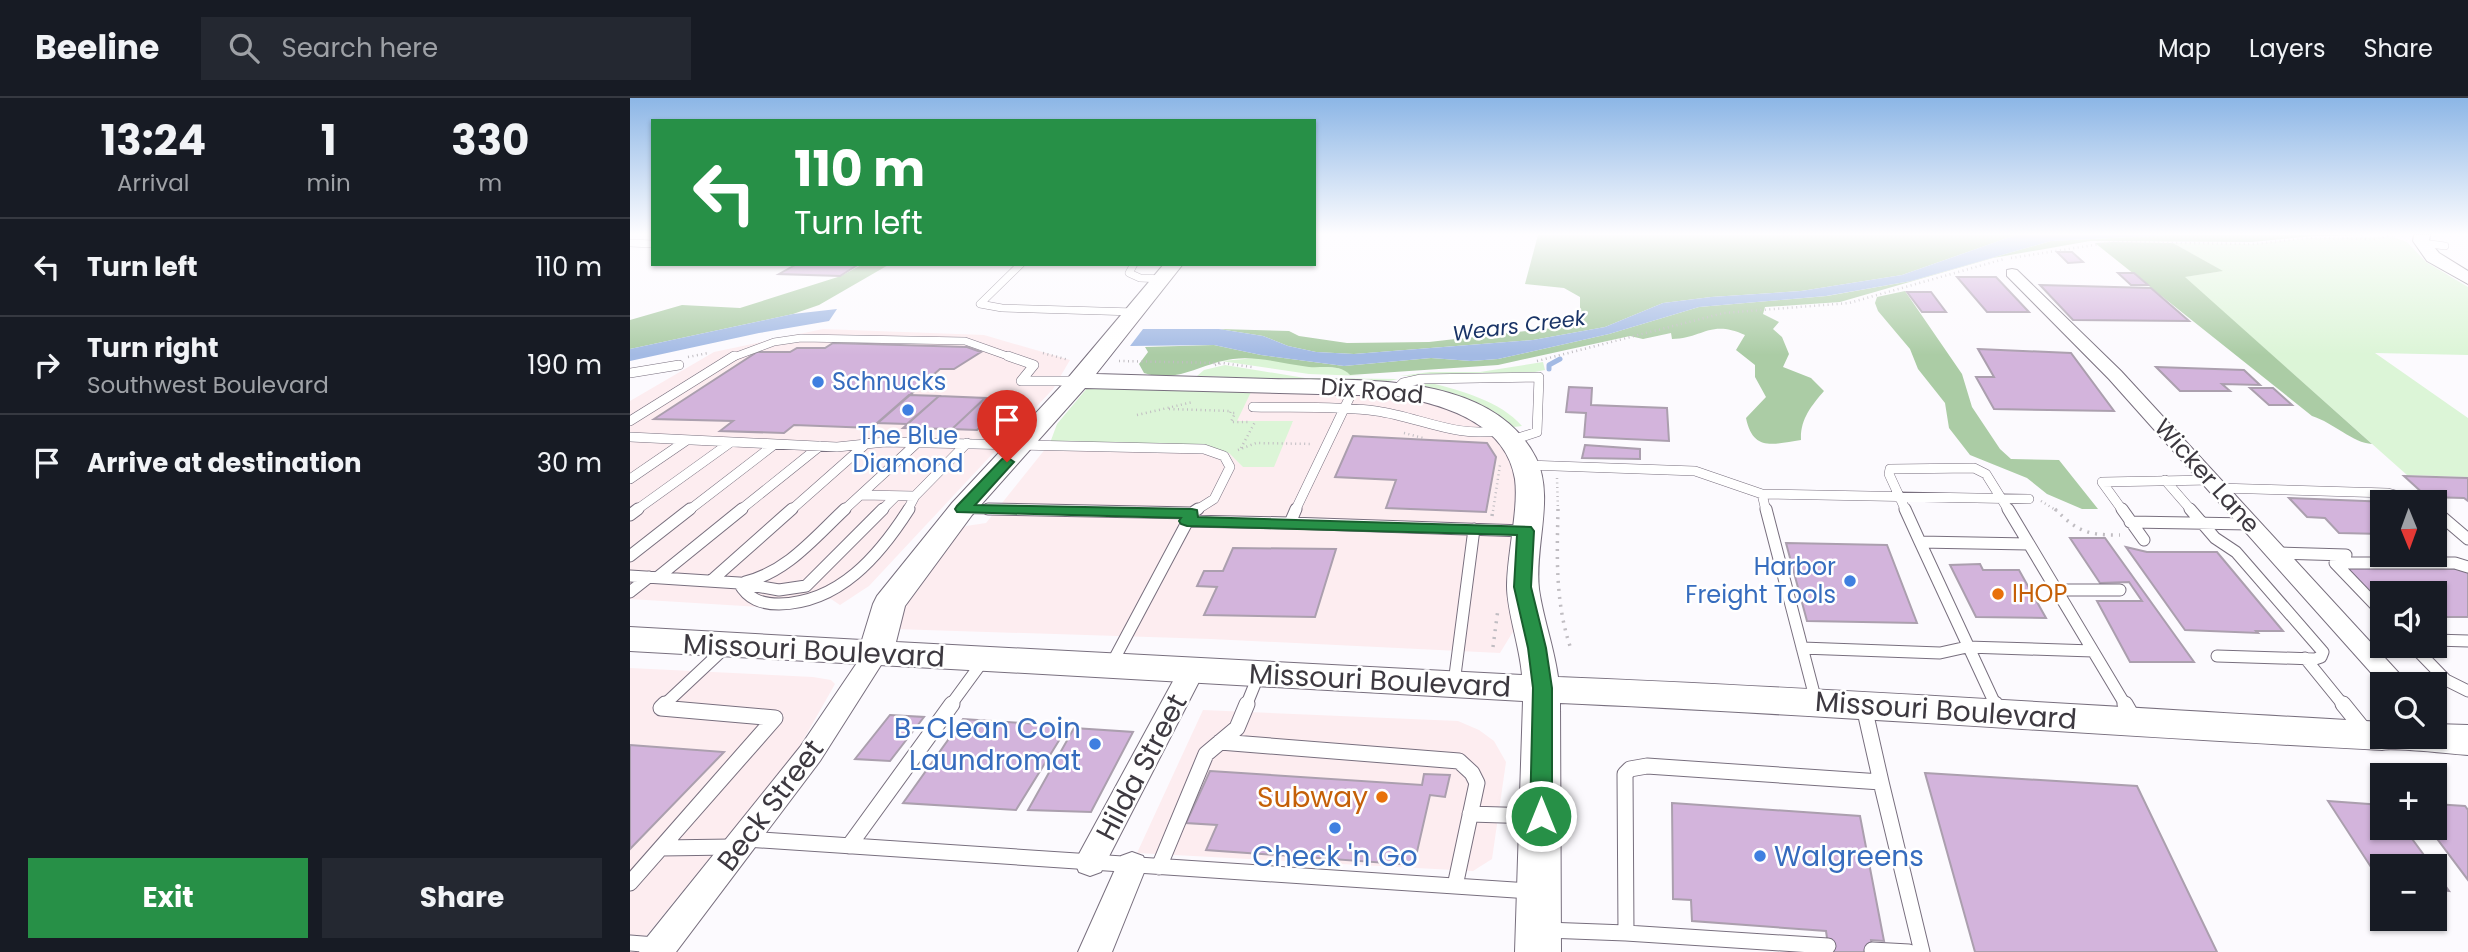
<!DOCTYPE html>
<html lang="en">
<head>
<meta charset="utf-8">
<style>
  :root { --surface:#171b24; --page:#242831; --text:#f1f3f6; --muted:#9ea1a6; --line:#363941; --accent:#279047 }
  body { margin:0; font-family:Poppins,sans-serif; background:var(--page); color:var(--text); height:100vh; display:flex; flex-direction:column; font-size:26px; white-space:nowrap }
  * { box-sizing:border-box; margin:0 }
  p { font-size:23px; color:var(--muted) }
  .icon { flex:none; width:38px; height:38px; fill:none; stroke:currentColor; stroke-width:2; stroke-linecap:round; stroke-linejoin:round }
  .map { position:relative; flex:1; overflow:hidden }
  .details { display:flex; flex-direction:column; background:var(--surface); width:630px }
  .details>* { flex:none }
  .banner { position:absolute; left:21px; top:21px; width:665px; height:147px; border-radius:0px; box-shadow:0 2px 5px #0004; background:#279047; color:#fff; overflow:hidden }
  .needle { width:46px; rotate:179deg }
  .fabs { position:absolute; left:1740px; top:392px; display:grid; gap:14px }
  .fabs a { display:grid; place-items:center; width:77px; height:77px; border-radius:0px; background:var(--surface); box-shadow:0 2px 5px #0004; font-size:35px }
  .pin { position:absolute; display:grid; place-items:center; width:60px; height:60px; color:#fff; margin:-72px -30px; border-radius:50% 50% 50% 0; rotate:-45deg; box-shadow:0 0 7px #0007 }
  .pin .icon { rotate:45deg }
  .me { position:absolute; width:77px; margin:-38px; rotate:0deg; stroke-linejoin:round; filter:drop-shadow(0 0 5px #0008) }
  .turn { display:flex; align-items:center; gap:24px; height:147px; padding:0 28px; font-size:32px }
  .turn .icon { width:91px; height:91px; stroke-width:2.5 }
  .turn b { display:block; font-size:49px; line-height:60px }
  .eta { display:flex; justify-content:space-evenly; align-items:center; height:119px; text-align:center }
  .eta b { font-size:42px; font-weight:700; line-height:49px }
  .action { display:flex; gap:14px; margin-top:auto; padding:14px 28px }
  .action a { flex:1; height:80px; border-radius:0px; background:var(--accent); color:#fff; font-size:28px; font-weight:700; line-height:80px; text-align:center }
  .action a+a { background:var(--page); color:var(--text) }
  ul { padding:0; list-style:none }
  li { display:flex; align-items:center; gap:21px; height:98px; padding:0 28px; border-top:2px solid var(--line) }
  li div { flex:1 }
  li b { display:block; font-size:26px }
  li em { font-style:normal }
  header { display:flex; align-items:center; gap:42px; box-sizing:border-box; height:98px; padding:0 35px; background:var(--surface); border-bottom:2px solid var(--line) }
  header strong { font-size:33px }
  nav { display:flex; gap:38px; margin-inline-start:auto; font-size:24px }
  .search { width:490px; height:63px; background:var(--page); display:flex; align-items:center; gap:18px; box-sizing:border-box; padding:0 24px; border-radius:0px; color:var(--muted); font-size:26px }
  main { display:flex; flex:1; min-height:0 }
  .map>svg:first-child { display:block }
  .commercial { fill:#fdedf0 }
  .green { fill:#dcf5d7 }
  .forest { fill:#abcca5 }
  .water { fill:#a3bae4 }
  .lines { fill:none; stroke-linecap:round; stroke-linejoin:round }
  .stream { stroke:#a3bae4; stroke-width:5 }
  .building { fill:#d3b4dc; stroke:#ab9fae; stroke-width:2 }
  .service-far3-casing { stroke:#786f7e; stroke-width:8 }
  .service-far2-casing { stroke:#786f7e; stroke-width:10 }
  .service-far1-casing { stroke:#786f7e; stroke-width:13 }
  .service-casing { stroke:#786f7e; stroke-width:17 }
  .minor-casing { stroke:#786f7e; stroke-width:2 }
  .tertiary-casing { stroke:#786f7e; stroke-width:2 }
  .secondary-casing { stroke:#786f7e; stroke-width:2 }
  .path-far1 { stroke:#c0bdc2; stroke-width:2.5; stroke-dasharray:1 3.5; stroke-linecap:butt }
  .path { stroke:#c0bdc2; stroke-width:3.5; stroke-dasharray:2 6; stroke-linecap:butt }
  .service-far3 { stroke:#fff; stroke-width:7 }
  .service-far2 { stroke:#fff; stroke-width:9 }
  .service-far1 { stroke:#fff; stroke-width:11 }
  .service { stroke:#fff; stroke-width:15 }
  .minor { fill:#fff; fill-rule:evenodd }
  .tertiary { fill:#fff; fill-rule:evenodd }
  .secondary { fill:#fff; fill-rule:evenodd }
  .route { fill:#279047; stroke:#195e2e; stroke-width:2 }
  .shop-dot { fill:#3f7fe0; stroke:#fff; stroke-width:2.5 }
  .food-dot { fill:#e8710a; stroke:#fff; stroke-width:2.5 }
  .labels { text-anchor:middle; stroke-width:5; stroke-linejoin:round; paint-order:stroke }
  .far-water-label { font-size:21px; font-style:italic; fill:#1a3467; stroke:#fff }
  .shop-label { font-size:24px; fill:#366cbe; stroke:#fff; text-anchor:start }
  .street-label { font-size:24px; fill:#3d3940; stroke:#fff }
  .food-label { font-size:24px; fill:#c56008; stroke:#fff; text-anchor:start }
  .near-street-label { font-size:28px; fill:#3d3940; stroke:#fff }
  .near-shop-label { font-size:28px; fill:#366cbe; stroke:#fff; text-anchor:end }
  .near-food-label { font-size:28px; fill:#c56008; stroke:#fff; text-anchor:end }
</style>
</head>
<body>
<header>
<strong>Beeline</strong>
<div class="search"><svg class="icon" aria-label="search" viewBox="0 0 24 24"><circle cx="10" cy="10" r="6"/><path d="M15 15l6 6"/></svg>Search here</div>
<nav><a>Map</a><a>Layers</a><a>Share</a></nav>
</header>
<main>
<section class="details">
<div class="eta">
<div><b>13:24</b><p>Arrival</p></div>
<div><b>1</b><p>min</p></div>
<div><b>330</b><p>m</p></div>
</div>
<ul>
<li><svg class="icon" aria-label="left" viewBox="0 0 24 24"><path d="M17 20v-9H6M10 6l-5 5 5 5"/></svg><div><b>Turn left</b></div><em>110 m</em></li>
<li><svg class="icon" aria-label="right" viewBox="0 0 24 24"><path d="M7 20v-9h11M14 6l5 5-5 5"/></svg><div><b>Turn right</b><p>Southwest Boulevard</p></div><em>190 m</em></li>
<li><svg class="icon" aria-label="arrive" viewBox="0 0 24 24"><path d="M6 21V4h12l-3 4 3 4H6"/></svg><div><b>Arrive at destination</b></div><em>30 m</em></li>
</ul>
<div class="action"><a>Exit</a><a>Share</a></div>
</section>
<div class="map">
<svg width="1838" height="854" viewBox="0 0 1838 854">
  <rect width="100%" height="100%" fill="#fcfafe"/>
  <path class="commercial" d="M193,231L354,237L440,262L423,291L239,488L210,507L201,501L146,510L0,501V303L84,254Z
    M622,292L742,295L800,303L843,322L873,346L887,379L884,532L870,555L581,541L264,531L272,507L327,434L336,428L356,425L420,345L571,348L599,355L613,369L663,324L606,323Z
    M0,570L183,579L201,582L205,586L167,653L3,854H0Z
    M573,612L828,623L849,632L864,643L876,664L862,761L843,773L507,755Z"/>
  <path class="green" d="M1763,139L1777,144L1796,164L1838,189V257L1745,255L1838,320V379L1777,377L1554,179L1592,173L1543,145L1624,146L1677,140Z
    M627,260L715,271L720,277L734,278L679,276L591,263Z
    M913,264L915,272L905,274L770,278L800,274H850Z
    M595,267L675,280L768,281L754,284L567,278L574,272Z
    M801,285C832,293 870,303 892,328L884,329L841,303L785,286Z
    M458,289L622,292L607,323H663L644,369H613L599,355L571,348L420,345L427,326Z"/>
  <path class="forest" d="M908,137H1386L1272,177L1171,193L1081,199L1033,205L975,229L903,242L724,256L686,254L658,248L633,238L589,231L659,233L669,238L717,245L799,244L940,228L950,212V199L934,190L895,186Z
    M1542,137H1760L1684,138L1622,144L1460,143L1363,160L1210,204L1135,209L1133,216L1149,224L1143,231L1152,239L1159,256L1153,269L1181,280L1194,293C1181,308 1170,322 1171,342C1143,346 1123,354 1116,320L1136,299L1125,279V267L1106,252L1115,237C1080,221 1072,241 1042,241L1041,235L1013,241L1000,238L868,267L720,277C710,266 693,270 679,269C654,266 629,258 603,261C571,265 548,286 514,275L509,266L518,254L515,249L584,247L631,257L714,268L801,260L841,263L868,261L979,236L1069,209L1197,198L1281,183L1421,143Z
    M1483,144L1543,145L1593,173L1555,179L1742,346C1723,345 1704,325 1682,318L1465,145Z
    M233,166H260L189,207L163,216L0,251V222L52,207L110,210L211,178Z
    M1275,193L1332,276L1342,309L1370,351L1381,361L1429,362L1468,411H1452L1417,396L1397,380L1340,357L1319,330L1315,305L1288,271L1280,251L1248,213L1245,205L1247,199Z"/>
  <path class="water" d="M1386,137H1542L1421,143L1281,183L1196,198L1069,209L979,236L868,261L841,263L801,260L714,268L631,257L584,247L500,248L513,231H589L633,238L658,248L686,254L724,256L903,242L975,229L1033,205L1081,199L1171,193L1272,177Z
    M207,211L199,223L129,235L0,263V251L163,216Z"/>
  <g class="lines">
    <path class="stream" d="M919,271V267L930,261"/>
  </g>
  <path class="building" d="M1427,154H1442L1453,164L1438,165Z
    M167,166H229L210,178L149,176Z
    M1488,175H1504L1518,187H1501Z
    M1327,179H1366L1399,214H1357Z
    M1410,187L1521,190L1559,223L1443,222Z
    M1277,194H1301L1316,214H1292Z
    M203,245L337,249L351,254L324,271H310L242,330L164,327L154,335L90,333L103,323L24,321L127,254H160L167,250H195Z
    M1348,251L1441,255L1484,313L1364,311L1346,279H1364Z
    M1526,269L1614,272L1630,287L1592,286L1600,293H1550Z
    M939,289L962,290L961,307L1037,310L1039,343L954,339L956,315L936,314Z
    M1620,290H1643L1662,307H1639Z
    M279,297L309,298L277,326L247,325Z
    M309,298L355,300L322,331L273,330Z
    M355,300L379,301L347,332L322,331Z
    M723,338L857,345L866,359L856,414L756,410L766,382L705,379Z
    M955,347L1010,351V361L952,360Z
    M1774,378L1838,380V403L1834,400L1797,399Z
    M1659,400L1760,404H1752V436L1709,435L1695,420L1677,419Z
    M1440,440H1475L1564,564H1500L1467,503H1512L1499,484L1470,485Z
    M1156,445L1257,447L1287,525L1177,523Z
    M1496,449L1517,454H1587L1653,533H1626L1628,535L1555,532Z
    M603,450L706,451L685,519L574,517L587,489L567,488L574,473H593Z
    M1350,466L1353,472H1389L1416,520L1346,519L1320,467Z
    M1714,470L1834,471L1838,474V519H1804V495H1752V507Z
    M260,617L294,619L260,663L225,661Z
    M333,621L438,628L386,712L273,705Z
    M444,630L503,634L461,714L398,712Z
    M0,647L94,654L0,751Z
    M580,673L792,687L794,676L820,677L815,699L800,697L784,767L576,752L587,727L556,725Z
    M1295,675L1507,688L1587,854H1345Z
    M1698,703L1752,707V730H1774L1802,768H1752V786Z
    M1042,705L1230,718L1254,843L1241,842L1243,854H1199L1196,833L1062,823L1061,802L1043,801Z
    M1804,706L1835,708L1838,712V782L1799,730H1804Z
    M1804,772L1819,793L1804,791Z"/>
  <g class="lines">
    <defs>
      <path id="service-far3" d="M0,145L23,146
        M1793,145L1815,148
        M391,166L350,206L372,210L505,214
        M504,166L499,175L510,180L534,181
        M101,260L144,244L171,240L335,243L383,260"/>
      <path id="service-far2" d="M378,258L404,267L391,283H448
        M0,275L49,267
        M767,291L773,285L791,281L909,279L907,334L882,342
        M623,309C664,310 706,308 746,313C790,319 827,341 872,332
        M0,323L104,258
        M0,339L207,349L255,344L574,351L594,358L600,369L584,401L565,413
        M897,367L1065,373L1132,396L1399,401
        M0,381L57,342
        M1535,382L1562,413
        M1588,390L1758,395L1792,404
        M1132,396L1136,413
        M231,397L285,398L337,345
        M333,411L458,413
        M5,413L101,344
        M58,413L145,346
        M109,413L190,348
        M160,413L237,345
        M213,413L288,344
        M251,413L266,398
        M277,413L285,398
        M665,413L725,288
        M1276,413L1259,376L1260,371L1344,370L1356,376L1379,413
        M1493,413L1472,384L1581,382"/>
      <path id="service-far1" d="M358,411L562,415
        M666,411L660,425L894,433
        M1136,411L1186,603
        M1275,411L1290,444
        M1378,411L1496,608
        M1492,411L1514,442
        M1560,411L1585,440L1606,454L1693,554L1691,559L1685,561L1587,558
        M1804,412L1838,441
        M0,417L8,411
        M557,423L660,425
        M1500,424L1620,426
        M1647,455L1716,457
        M0,458L60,411
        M0,478L109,485L149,492L176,488L253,411
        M28,479L112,411
        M82,482L162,411
        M115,484C157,474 184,440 215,411
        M109,485C118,501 131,506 149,506C209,505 249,458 279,411
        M1427,492H1490
        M0,494L19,479
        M1752,514L1705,465H1825L1838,469
        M1804,542L1838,543
        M1783,548L1816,582L1838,593
        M1172,550L1310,555L1337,549L1463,553
        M1675,560L1714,608
        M481,567L562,415L568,411
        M824,585L844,431
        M33,608L97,548
        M320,608L353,563
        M616,608L629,576
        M1366,608L1290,444L1398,446"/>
      <path id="service" d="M1365,606L1368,613
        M1495,606L1503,620
        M1713,606L1734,632
        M590,644L829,663L842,675L847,685L825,788
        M1251,684L1292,854
        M840,716L904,718
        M116,741L900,793
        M219,748L322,606
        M31,750L102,749
        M529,769L576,656L607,630L617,606
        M0,785L145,620L31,610L35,606
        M916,832L996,835L995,676L1000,671L1017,668L1251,684L1234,609
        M996,835L1198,848
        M0,845L25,847
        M1242,852L1279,854"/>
      <path id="minor" d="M1382,171L1387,172L1491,273L1779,586L1752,587L1479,281L1377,178V172Z
        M246,547L255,550L258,556L190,663L46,854H9L14,843L170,649L237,550Z
        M562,563L571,566L575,572L471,774L460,778L449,774L445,765L449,756L549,572L553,566Z
        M502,754L513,758L517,767L482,854H448L491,758Z"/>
      <path id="tertiary" d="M1784,137H1800L1799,143L1809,155L1838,173V186L1797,163L1783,143Z"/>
      <path id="secondary" d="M534,166H553L466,276C524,278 583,279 641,281C724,283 861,271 906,360C925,399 904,449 909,491C913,520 924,549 928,579C1203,590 1477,609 1752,624V639H1804V626L1838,627V657C1821,656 1763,649 1752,652C1478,638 1204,617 930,605L931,854H885L893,603L0,553V529L232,542L243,506L247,498L322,405L432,287ZM455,290L767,298C815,307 876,325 885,381C889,411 877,456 877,488C877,514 890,549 892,577L266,544L275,508L342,417Z"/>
    </defs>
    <use href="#service-far3" class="service-far3-casing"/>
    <use href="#service-far2" class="service-far2-casing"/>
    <use href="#service-far1" class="service-far1-casing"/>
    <use href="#service" class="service-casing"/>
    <use href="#minor" class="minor-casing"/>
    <use href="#tertiary" class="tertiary-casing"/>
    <use href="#secondary" class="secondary-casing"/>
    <path class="path-far1" d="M1381,160L1483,144L1624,146L1677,140L1743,141L1765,137
      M413,255L439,262
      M58,259L78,255
      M489,263L589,265
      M907,263L1094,215L1219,205L1374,161
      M585,267L592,265L622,269
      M539,311L601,313L600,315H605L601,324H620
      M507,317L563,304
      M774,335L793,340
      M611,350L625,324
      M608,352L626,345L683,346
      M927,380L928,413
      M1411,403L1427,413
      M863,413L870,367"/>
    <path class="path" d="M928,411C927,460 925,505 941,551
      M1425,411C1448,434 1457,437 1490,437
      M862,418L863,411
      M863,549L868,511"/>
    <use href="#service-far3" class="service-far3"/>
    <use href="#service-far2" class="service-far2"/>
    <use href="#service-far1" class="service-far1"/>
    <use href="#service" class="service"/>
    <use href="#minor" class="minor"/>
    <use href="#tertiary" class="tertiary"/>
    <use href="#secondary" class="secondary"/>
  </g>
  <linearGradient id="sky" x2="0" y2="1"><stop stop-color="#8cb6e6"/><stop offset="0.53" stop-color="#fefdff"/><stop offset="1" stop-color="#fefdff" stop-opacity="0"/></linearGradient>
  <rect width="1838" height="257" fill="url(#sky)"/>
  <path class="route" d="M377,359L384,364L345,407L562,411L567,412L568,419L901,429L904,433L901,489L916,550L922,590V718L919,724L911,727L904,724L900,718L903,590L898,550L884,489L887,437L557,428L551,426L549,423L551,420L327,414L325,411L327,408L372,361Z"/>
  <g class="shop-dot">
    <circle cx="188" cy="284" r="7"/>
    <circle cx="278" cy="312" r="7"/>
    <circle cx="1220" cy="483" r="7"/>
    <circle cx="465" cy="646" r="7"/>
    <circle cx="705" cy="730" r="7"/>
    <circle cx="1130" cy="758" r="7"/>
  </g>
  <g class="food-dot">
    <circle cx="1368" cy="496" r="7"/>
    <circle cx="752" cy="699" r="7"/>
  </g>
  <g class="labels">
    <g class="far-water-label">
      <text transform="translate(889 228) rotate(-7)" y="7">Wears Creek</text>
    </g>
    <g class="shop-label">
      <text x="202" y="292">Schnucks</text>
      <text x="278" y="346" text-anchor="middle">The Blue<tspan x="278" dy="28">Diamond</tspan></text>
      <text x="1206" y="477" text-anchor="end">Harbor<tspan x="1206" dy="28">Freight Tools</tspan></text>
    </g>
    <g class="street-label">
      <text transform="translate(742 293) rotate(5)" y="8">Dix Road</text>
      <text transform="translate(1577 378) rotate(48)" y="8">Wicker Lane</text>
    </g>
    <g class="food-label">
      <text x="1382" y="504">IHOP</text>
    </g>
    <g class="near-street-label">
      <text transform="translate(184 552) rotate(3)" y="10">Missouri Boulevard</text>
      <text transform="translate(750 582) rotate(3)" y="10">Missouri Boulevard</text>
      <text transform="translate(1316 612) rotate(4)" y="10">Missouri Boulevard</text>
      <text transform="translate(511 669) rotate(-62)" y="10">Hilda Street</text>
      <text transform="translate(140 707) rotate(-53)" y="10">Beck Street</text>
    </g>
    <g class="near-shop-label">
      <text x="451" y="640">B-Clean Coin<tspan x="451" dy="32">Laundromat</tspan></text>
      <text x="705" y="768" text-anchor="middle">Check 'n Go</text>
      <text x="1144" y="768" text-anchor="start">Walgreens</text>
    </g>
    <g class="near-food-label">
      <text x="738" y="709">Subway</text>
    </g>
  </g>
</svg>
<div class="fabs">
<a><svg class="needle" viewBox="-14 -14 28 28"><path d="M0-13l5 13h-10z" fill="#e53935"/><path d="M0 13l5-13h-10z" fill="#9ea1a6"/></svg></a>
<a><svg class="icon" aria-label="sound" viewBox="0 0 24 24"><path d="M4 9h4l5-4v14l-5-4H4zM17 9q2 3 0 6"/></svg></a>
<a><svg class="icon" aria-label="search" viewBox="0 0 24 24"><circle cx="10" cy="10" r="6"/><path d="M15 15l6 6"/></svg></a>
<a>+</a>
<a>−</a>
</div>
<div class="pin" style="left:377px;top:364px;background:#d93025"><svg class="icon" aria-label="arrive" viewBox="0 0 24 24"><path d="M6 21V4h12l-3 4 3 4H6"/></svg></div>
<svg class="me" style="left:911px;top:718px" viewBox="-20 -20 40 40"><circle r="17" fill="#279047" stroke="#fff" stroke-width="3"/><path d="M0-11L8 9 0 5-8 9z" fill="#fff"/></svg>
<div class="banner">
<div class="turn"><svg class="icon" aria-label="left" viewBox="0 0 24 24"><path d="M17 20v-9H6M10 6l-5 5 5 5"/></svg><div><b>110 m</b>Turn left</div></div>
</div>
</div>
</main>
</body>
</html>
